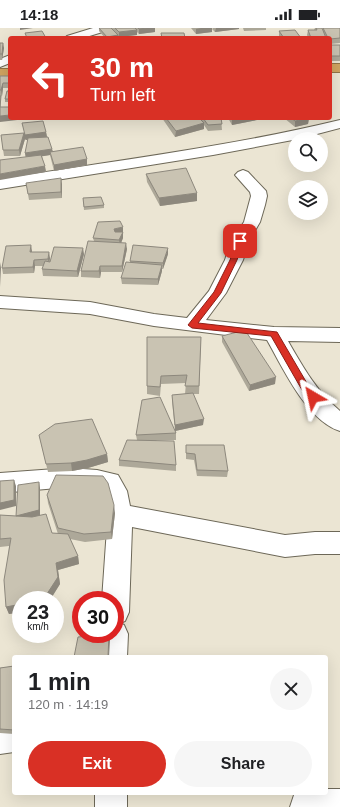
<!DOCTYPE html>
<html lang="en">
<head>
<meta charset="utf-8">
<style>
  :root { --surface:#fff; --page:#f6f6f6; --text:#202124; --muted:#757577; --accent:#d93025 }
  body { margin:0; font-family:Arial,sans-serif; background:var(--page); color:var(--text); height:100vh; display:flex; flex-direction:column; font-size:15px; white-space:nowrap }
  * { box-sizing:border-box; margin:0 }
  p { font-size:13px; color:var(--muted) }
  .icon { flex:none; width:22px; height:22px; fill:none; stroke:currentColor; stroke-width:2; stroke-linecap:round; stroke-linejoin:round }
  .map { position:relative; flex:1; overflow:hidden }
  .details { position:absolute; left:12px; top:627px; width:316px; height:140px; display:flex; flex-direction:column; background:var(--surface); border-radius:4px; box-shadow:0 4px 16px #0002 }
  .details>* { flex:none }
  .banner { position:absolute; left:8px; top:8px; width:324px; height:84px; border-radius:4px; box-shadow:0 4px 16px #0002; background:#d93025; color:#fff; overflow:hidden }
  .controls { position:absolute; left:288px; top:104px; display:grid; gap:8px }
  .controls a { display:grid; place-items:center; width:40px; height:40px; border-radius:50%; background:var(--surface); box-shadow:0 4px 16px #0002; font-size:20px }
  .speed { position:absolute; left:12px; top:563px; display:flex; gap:8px; font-size:20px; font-weight:700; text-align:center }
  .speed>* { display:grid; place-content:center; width:52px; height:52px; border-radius:50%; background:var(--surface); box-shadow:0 4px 16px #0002; line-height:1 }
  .speed small { font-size:10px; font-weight:400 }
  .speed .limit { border:6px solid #d22; background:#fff; color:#111 }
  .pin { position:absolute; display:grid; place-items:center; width:34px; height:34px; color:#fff; margin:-17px; border-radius:8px; box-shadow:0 2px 6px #0006 }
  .me { position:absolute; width:44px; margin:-22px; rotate:324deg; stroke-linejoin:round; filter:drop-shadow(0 0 3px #0008) }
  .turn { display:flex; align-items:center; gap:14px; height:84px; padding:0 16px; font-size:18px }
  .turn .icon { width:52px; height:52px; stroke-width:2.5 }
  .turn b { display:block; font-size:28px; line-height:34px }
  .round { display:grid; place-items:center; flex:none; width:42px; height:42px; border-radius:21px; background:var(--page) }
  .head { display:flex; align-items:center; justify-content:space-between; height:68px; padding:0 16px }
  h1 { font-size:24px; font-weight:800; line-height:30px }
  .button { display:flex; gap:8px; margin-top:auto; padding:8px 16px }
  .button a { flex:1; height:46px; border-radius:24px; background:var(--accent); color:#fff; font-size:16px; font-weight:800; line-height:46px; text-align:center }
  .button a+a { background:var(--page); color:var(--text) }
  .status { display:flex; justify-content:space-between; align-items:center; height:28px; padding:0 20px; background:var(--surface); direction:ltr }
  .status svg { height:11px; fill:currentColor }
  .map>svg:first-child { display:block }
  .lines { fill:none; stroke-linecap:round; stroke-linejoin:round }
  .minor-casing { stroke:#6d6858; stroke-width:2 }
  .highway-casing { stroke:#917446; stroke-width:2 }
  .minor { fill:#fff; fill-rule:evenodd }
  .highway { fill:#cfa360; fill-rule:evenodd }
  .wall { fill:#ada899 }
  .shaded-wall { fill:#8d887d }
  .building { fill:#c9c3b2; stroke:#8d887d }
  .route { fill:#d93025; stroke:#8d1f18 }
</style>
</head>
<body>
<div class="status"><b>14:18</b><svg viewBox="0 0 49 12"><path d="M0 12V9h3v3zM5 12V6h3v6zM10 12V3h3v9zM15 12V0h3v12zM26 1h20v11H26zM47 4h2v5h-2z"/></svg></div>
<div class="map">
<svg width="340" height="779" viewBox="0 0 340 779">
  <rect width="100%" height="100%" fill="#ebe5d3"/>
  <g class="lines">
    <defs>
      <path id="minor" d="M93,0H111L109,2L83,10H65L67,8Z
        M10,27V35L0,39V31Z
        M340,92V100L298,111L213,127L0,161V151C114,133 228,119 340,92Z
        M243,142L248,144L266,163L267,168L265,177L260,194L249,213L243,232L226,265L206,292L274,299L340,300V314L288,313C303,339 316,363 340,383V403C307,393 283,340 267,312L154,298L90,286L0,280V268L90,274L154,286L187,290L209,263L225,232L231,213L244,194L251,168L250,164L235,147L238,144Z
        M69,440L97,442L118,447L127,463L130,478L285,507L315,504H340V526H315L285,529L132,499L129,584L125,593L120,595L124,597L128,606L127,629H99L100,606H115V572H102L108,486L102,462L69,459L0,465V445Z
        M0,694H14V724L0,726Z
        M326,761H340V779H290L294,767L300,765H326Z
        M95,765H127V779H95Z"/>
      <path id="highway" d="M330,36H340V44H330Z
        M0,41H10V49H0Z"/>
    </defs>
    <use href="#minor" class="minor-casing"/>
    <use href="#highway" class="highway-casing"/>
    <use href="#minor" class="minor"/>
    <use href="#highway" class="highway"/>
  </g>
  <path class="wall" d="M99,0L118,7V8L111,0H155V4L139,6L137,4V7L128,8V10H105L99,3Z
    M191,0H212V4L196,6Z
    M213,0H239V1L215,4L212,1Z
    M243,0H266V2L244,3Z
    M315,0H322V2L323,0H340V15L330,16V10H308L307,7L308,2H314Z
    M279,3L301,10H280L279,8Z
    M0,15L4,20L2,32H0Z
    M330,17H340V33H330Z
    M0,48H10V60H3L2,68H0Z
    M10,63V74H5V71Z
    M162,90H221L222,102L208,103L204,97V101L175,109Z
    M228,90H257V92L232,97Z
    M284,90H309L308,96L295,99Z
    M46,104L47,109L52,121L53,123L87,131V137L54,143L50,127L42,128L46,144L26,129L25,125L28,112H26L25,111L20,128H4L1,107Z
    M146,146L197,173L160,178L147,154Z
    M26,155L62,156V170L29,172Z
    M83,170L104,177V180L84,182Z
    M123,205V210L121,214L127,221L122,244H101L100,250L81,249V243L94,213L93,210L124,205Z
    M32,223V224L50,230L49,234L84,226L78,249L43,248L42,241L43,238H35L34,245L3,246L2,240Z
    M168,226L163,241H162V243L158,257L122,256L121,250L130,234V233Z
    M222,308L275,356L249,363L222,314Z
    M201,309L199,366H193L203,397L175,403L176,405V412H156L176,437V443L119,438V432L137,412L136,407L175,403L172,373V367L185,366L186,355L161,356L160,368L147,366V358Z
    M39,407L107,426L108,434L88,440L72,443L48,444Z
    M186,417L228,443L227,449L197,448L194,432L186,431Z
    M40,460V487L52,505L58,506L48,475L47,467L115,485L112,511L85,514L70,511L78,528L79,536L58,542L60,556L50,572H21V584L9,586L6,579L9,518L0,519V487L16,488Z
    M14,638V706L0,705V640Z"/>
  <path class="shaded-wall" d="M20,0H33L20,2Z
    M147,0H155V4L139,6V1Z
    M201,0H212V4L196,6V1Z
    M216,0H239V1L215,4Z
    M137,2V7L119,9V4Z
    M118,7V10H107V9Z
    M3,15L4,20L2,32V26Z
    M3,55V60L2,68L1,62Z
    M10,87V90H27L26,91L0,94V88Z
    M238,90H257V92L232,97V91Z
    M309,90L308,96L295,99V93Z
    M204,95V101L175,109L176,103Z
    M46,104L47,109L26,112L25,111L20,128L19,122L24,105Z
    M52,121L53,127L50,124V127L26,131L25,125Z
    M87,131V137L54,143V137Z
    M45,138L46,144L0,152V146Z
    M61,150L62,156V170L61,164Z
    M197,165V173L160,178L159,170Z
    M123,199V210L120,218L119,212L115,207L114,201Z
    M126,215L127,221L122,244V238Z
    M31,217L32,223L31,230L30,224Z
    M83,220L84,226L78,249L77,243Z
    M168,220V226L163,241V235Z
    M49,224L50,230L49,238L48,231Z
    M34,232L35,238L34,245L33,239Z
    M0,234L1,240L0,259Z
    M162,237V243L158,257V251Z
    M100,238L101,244L100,250L99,243Z
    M276,349L275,356L249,363L250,357Z
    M204,391L203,397L175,403V397Z
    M107,426L108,434L88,440L72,443L71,435Z
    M14,452L16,458V478L0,482V475Z
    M39,454L40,460V488L17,494L16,488Z
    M114,477L115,485L112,511L111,504Z
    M78,528L79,536L58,542L60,556L50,572H41L56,535Z
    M21,576V584L9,586L6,579Z
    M109,606L110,611L109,629H108Z"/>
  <path class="building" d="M99,0H111L118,7L107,9Z
    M115,0H135L137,2L119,4Z
    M138,0H147L139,1Z
    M316,0H322L326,10H311L308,2H317Z
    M323,0H340V10L330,11V10H328Z
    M295,2L301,10H284L279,3Z
    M42,3L46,10H27L25,5Z
    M161,5H184L185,10H162Z
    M115,8H128V10H115Z
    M0,15H3L2,26H0Z
    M330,17H340V28H330Z
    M0,48H10V55H3L1,62H0Z
    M7,63H10V71H5Z
    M0,68H1L0,79H10V87L0,88Z
    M166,90H199L204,95L176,103Z
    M203,90H221L222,96L208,97Z
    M291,90H309L295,93Z
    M43,93L46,104L25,107L22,95Z
    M24,105L19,122H3L1,107Z
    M48,109L52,121L25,125L28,110Z
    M83,119L87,131L54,137L50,124Z
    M41,127L45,138L0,146V132Z
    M186,140L197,165L159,170L146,146Z
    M61,150V164L28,166L26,155Z
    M101,169L104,177L84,179L83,170Z
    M120,193L123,199L114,201L115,204H123L119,212L93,210L98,194Z
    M88,213L126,215L122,238H100L99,243H81Z
    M31,217L30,224H49L48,231L34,232L33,239L2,240L6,218Z
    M133,217L168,220L163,235L130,233Z
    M54,219L83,220L77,243L42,241L45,233L50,234Z
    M126,234L162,237L158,251L121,250Z
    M245,302L276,349L250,357L222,308Z
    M147,309H201L199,358H185L187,347L161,348L160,359L147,358Z
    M193,365L204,391L175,397L172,367Z
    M160,369L176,405L136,407L142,372Z
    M92,391L107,426L87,432L71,435L46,436L39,407L55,396Z
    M127,412L174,413L176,437L119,432Z
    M186,417H224L228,443L197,442L195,426L186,425Z
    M56,447L103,448L108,455L114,477L111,504L84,506L58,500L47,467Z
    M14,452V472L0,475V453Z
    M39,454V482L16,488L18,457Z
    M46,486L52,505L68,506L78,528L56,535L58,549L43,572H21V576L6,579L4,552L11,510L0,511V487L32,489Z
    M109,606L108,629H74L78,609Z
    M14,638V702L0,701V640Z"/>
  <path class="route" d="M240,210L244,213L237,232L221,265L198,295L277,304L308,357L317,369L316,371H310L302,362L271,308L192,300L188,297L214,264L230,232L237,213Z"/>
</svg>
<div class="controls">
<a><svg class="icon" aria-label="search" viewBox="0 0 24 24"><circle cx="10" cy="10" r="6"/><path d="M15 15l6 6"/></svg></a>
<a><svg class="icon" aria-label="layers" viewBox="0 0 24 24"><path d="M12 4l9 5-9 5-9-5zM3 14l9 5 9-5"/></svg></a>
</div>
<div class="speed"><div>23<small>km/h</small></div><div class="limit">30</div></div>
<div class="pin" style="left:240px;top:213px;background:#d93025"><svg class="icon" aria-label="arrive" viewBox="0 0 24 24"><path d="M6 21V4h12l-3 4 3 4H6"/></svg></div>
<svg class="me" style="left:313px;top:369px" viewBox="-20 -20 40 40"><path d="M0-17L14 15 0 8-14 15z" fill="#d93025" stroke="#fff" stroke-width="4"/></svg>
<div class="banner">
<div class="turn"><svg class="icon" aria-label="left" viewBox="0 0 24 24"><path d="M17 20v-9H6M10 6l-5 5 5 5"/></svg><div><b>30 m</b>Turn left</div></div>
</div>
<section class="details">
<div class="head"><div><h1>1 min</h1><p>120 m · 14:19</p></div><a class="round"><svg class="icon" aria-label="close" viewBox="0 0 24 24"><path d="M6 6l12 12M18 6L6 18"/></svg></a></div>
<div class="button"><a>Exit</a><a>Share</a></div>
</section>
</div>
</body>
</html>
